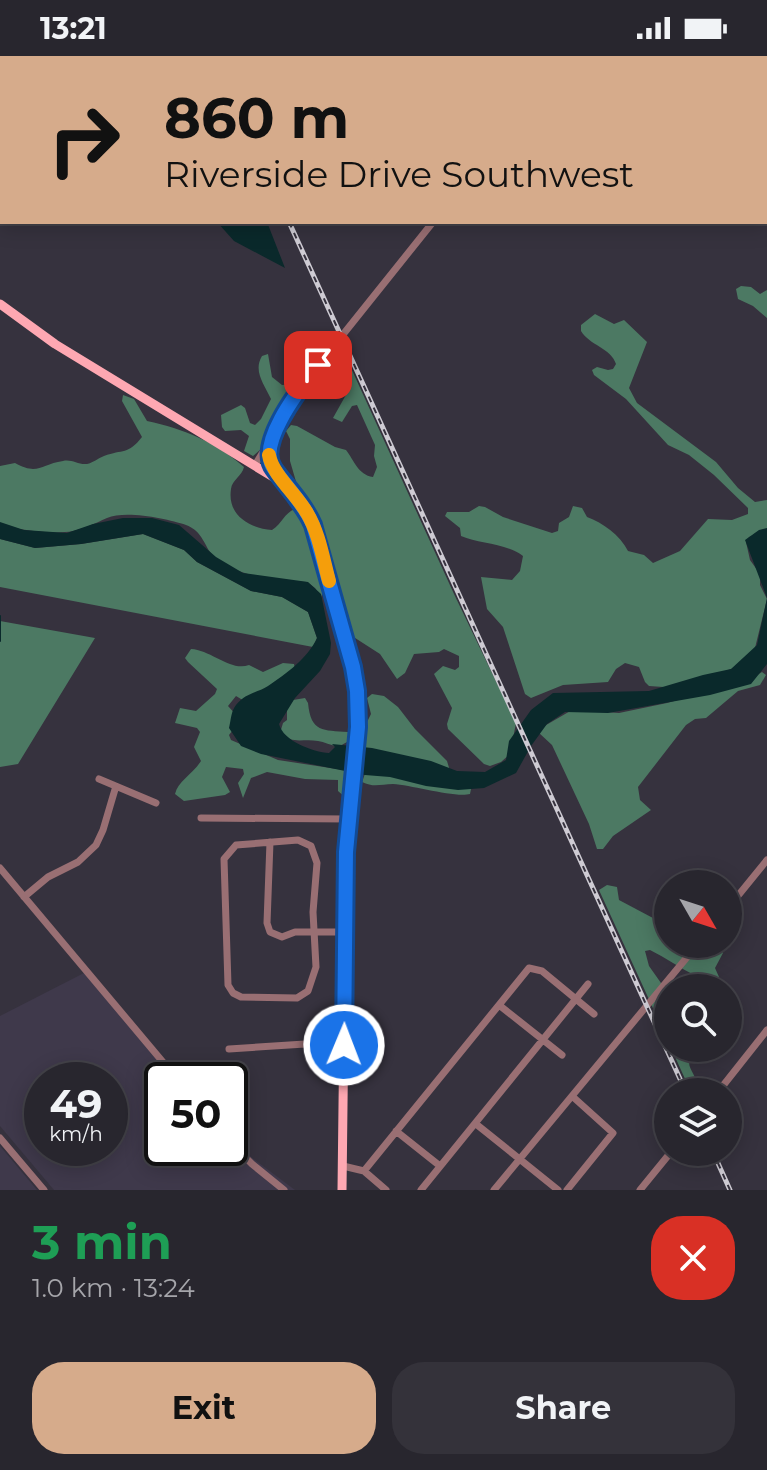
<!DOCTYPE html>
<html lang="en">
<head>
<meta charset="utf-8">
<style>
  :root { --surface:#28262e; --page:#34323a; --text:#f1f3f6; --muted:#a5a5aa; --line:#44434a; --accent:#d6ab8b }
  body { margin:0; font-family:Montserrat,sans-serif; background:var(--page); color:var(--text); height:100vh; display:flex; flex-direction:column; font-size:30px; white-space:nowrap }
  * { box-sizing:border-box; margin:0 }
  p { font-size:26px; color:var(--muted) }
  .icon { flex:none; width:44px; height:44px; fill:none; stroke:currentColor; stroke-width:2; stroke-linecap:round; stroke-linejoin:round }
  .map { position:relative; height:1134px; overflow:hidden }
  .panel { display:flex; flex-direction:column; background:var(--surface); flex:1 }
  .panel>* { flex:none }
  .banner { position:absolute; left:0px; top:0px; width:768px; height:168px; box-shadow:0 4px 20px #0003,0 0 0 2px var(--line); background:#d6ab8b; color:#111; overflow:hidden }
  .needle { width:52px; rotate:129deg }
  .tools { position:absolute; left:654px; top:814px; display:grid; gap:16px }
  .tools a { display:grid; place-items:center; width:88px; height:88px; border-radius:50%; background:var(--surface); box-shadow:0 4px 20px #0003,0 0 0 2px var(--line); font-size:40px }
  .speed { position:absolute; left:24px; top:1006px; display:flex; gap:16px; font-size:40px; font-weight:700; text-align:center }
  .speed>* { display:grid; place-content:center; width:104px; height:104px; border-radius:50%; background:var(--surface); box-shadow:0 4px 20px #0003,0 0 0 2px var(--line); line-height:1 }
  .speed small { font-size:20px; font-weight:400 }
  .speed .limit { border:4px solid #111; border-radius:12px; background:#fff; color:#111 }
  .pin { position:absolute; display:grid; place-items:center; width:68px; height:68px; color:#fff; margin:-34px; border-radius:16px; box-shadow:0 4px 12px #0006 }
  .me { position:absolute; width:88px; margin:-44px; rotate:1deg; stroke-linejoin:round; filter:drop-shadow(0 0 6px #0008) }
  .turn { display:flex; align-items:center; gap:28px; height:168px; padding:0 32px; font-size:36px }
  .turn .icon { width:104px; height:104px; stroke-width:2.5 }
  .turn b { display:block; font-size:56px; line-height:68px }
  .round { display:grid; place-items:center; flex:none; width:84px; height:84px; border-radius:32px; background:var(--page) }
  .overview { display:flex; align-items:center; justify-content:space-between; height:136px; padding:0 32px }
  h1 { font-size:48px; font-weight:700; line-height:60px; color:#1e9e55 }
  .button { display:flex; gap:16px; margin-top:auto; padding:16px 32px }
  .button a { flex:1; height:92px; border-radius:32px; background:var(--accent); color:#111; font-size:32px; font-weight:700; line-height:92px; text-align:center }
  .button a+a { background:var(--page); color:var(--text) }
  .status { display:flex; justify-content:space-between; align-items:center; height:56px; padding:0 40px; background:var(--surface); direction:ltr }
  .status svg { height:22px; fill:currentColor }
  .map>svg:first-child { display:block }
  .built { fill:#3f394b; fill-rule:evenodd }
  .forest { fill:#4c7963 }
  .water { fill:#0a292b }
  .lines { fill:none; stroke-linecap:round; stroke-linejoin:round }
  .stream { stroke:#0a292b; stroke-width:2 }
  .minor { stroke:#996f73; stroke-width:7 }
  .major { stroke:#fea8b2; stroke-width:9 }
  .rail-casing { stroke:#cecbd3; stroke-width:5 }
  .rail { stroke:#36323e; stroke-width:2; stroke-dasharray:6; stroke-linecap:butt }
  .route-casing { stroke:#114b97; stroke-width:20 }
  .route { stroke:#1a73e8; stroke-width:14 }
  .slow { stroke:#f59e0b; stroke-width:14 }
</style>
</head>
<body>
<div class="status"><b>13:21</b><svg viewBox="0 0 49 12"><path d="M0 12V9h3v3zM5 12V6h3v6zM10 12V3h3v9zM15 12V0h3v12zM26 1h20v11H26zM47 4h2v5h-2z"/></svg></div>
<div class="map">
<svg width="767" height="1134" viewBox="0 0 767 1134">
  <rect width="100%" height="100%" fill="#36323e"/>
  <path class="built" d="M84,917L181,1024H162V1092H230V1077L251,1101L295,1134H54L0,1070V960ZM42,1024H110V1092H42Z
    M0,1090L37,1134H0Z"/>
  <path class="forest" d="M741,230L751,231L760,238L767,234V262L753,250L738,243L736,233Z
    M595,258L614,268L624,264L647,286L629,332L637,347L716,406L738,432L755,446L767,444V474L749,481L746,486L750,504L760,518V529L767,543L755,592L742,609L678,632L649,630L645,626L639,611L625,607L616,613L608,626L563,629L531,642L525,638L503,571L487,553L481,521L512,524L520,515L523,500C506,487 479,488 461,480L460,472L445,460L447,456H469L479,450L485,451L503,461L552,477L558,475L559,467L569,461L573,450L582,452L587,461C603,467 620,479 628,495L644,499L653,507L680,495L708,463L732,464L748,458V452L714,419L689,399L668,389L626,343L594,319L592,314L597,311L608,314L613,313L616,308C611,292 589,289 581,275V269Z
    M337,296H343L346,301L454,538L516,667L510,698L501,706L490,710L484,708L448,673L447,668L452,652L434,618L443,610L455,614L459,611V600L444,593L439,596L414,598L405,617L397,623L380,598L352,580L322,469L297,429L290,405V383L286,375L291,369L297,370L335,391L346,394C354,404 358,419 373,421L377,411L374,400L375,389L357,349L352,350L342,366L333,362L347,337L330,323L325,314Z
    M268,298L272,321L282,329L293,328L303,309L308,308L309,314L288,344L261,393L253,400L244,395L249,380L241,374L225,375L222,371L221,359L241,349L245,352L250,367L255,369L261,363L271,343C264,328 253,315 262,300Z
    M123,339L134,343L147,365C184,373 216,386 244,411C242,420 232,424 231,433C227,459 249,472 272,474C282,468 284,457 295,453C315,479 317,505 323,537L321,541L315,532L307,526C281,525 226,520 210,496C203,485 200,474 186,469C168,463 126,454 107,462C96,467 86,472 73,475C53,479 20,474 0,469V410L15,407C38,420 41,408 63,405C72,403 78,409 87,408C93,407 98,402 104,400C123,393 128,399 142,381L122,345Z
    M143,478L184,494L197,506L251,535L282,541L308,556L317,582L313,591L0,531V483L35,492L81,488Z
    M0,565L95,582L18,708L0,711Z
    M191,593C211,594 231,616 249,609L263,616L283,607L294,608L295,613L246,646L236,640L228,650L237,660L236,670L229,679L231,684L278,704L350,715L346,742L338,735V724L305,723L267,716L251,722L243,742L238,727L244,718L243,713L226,711L222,721L230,736L225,739L184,745L175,738C178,725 192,719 201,705L194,691L200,676L197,672L175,667L180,652L196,655L215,638L217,633L188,606L185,602Z
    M762,616L766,619L760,629L738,635L706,662L695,663L686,669L638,731L640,744L651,754L613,780L603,793H597L589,768L552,689L538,676L541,672L572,654L619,657L667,647L749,624Z
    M372,638L384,640L398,651L415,673L447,705L450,715L471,733L470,738C455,742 412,729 393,728C381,728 374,732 362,726L366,715L363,674L371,658L367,642Z
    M305,642L308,647C311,677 323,674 348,676L350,681L347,686L338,691C331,689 324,686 318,685C303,682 293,689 280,677L283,667L287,664V652L293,644Z
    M607,829L617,831L619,844L668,870V888H724L723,897L715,912L719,921L718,927L709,932C702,929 703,924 696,920C680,912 666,902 650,894L645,895L649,910L661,927L662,943L668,958V985L599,834Z
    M671,992H697C679,1011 697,1013 699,1036H691Z"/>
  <path class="water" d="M217,166H267L285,212L234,185Z
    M123,462H152L179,469L216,501L243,517L308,526L321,538L331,587L330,598L320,615L295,642L279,668C283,685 313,696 329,697L335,691L332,688L372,692L431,705L457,715L485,716L506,704L509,685L531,654L553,637L649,635L703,619L731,613L757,589L767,542L745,484L759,474L767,472V608L751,628L710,639L608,657L565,656L547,668L531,690L516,717L484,732L458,734L426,730L390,721L365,719L261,698L241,690L229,672C231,664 231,655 236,649C245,637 257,637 268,630C286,618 308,602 317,582L308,556L282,541L251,535L197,506L184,494L143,478L81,488L35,492L0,483V466L24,474L67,477L93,468Z"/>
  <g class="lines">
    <path class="stream" d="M0,560V585"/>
    <path class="minor" d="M766,0L767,1
      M566,2L568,0
      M269,390L271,410L288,431
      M255,409L309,321L433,166
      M99,723L156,747
      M201,762L347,763
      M298,784L311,790L317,807L313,856L316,911L308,935L297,942L241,941L233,937L228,929L224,803L236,789Z
      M270,786L267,867L270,876L282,881L295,876H345
      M0,812L178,1024
      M24,841L48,821L78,806L96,789L103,774L116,730
      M728,852L767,804
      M499,949L562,999
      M229,993L305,988L344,989
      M718,1036L767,974
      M476,1068L558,1134
      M396,1075L440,1110
      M0,1082L44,1134
      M230,1086L252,1108L284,1134
      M343,1110L364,1115L386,1134
      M364,1115L529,912L542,915L594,958
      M421,1134L588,928
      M494,1134L698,888
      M567,1134L613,1077L572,1040
      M640,1134L671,1096"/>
    <path class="major" d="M0,248L55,288L278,424L300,446L315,476L353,611L357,635L358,671L346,796L342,1134"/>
    <defs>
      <path id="rail" d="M213,0L214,2
        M289,166L686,1036
        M713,1096L730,1134"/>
    </defs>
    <use href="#rail" class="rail-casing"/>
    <use href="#rail" class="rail"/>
  </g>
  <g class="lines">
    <defs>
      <path id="route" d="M318,309C302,330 255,388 274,413C287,431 304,448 313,469L353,611L357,635L358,671L346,796L344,989"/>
    </defs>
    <use href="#route" class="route-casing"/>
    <use href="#route" class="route"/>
    <path class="slow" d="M269,399C272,418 297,439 307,457C319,477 323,503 329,525"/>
  </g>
</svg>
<div class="tools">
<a><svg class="needle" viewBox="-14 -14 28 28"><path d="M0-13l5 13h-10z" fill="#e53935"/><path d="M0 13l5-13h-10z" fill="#a5a5aa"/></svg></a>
<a><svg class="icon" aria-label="search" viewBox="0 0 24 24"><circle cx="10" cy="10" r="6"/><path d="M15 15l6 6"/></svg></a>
<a><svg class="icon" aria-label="layers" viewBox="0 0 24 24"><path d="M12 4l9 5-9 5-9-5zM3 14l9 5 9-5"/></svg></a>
</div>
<div class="speed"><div>49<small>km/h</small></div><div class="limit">50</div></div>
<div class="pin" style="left:318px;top:309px;background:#d93025"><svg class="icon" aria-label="arrive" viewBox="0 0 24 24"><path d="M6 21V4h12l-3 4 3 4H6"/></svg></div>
<svg class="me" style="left:344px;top:989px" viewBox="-20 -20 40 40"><circle r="17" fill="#1a73e8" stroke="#fff" stroke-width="3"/><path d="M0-11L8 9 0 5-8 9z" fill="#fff"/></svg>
<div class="banner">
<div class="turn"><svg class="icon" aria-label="right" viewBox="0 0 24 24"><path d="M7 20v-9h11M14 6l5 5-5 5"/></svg><div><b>860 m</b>Riverside Drive Southwest</div></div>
</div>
</div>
<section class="panel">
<div class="overview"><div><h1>3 min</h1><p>1.0 km · 13:24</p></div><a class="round" style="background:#d93025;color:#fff"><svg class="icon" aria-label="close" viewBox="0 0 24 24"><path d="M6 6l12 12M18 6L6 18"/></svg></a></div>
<div class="button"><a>Exit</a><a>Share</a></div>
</section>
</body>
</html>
